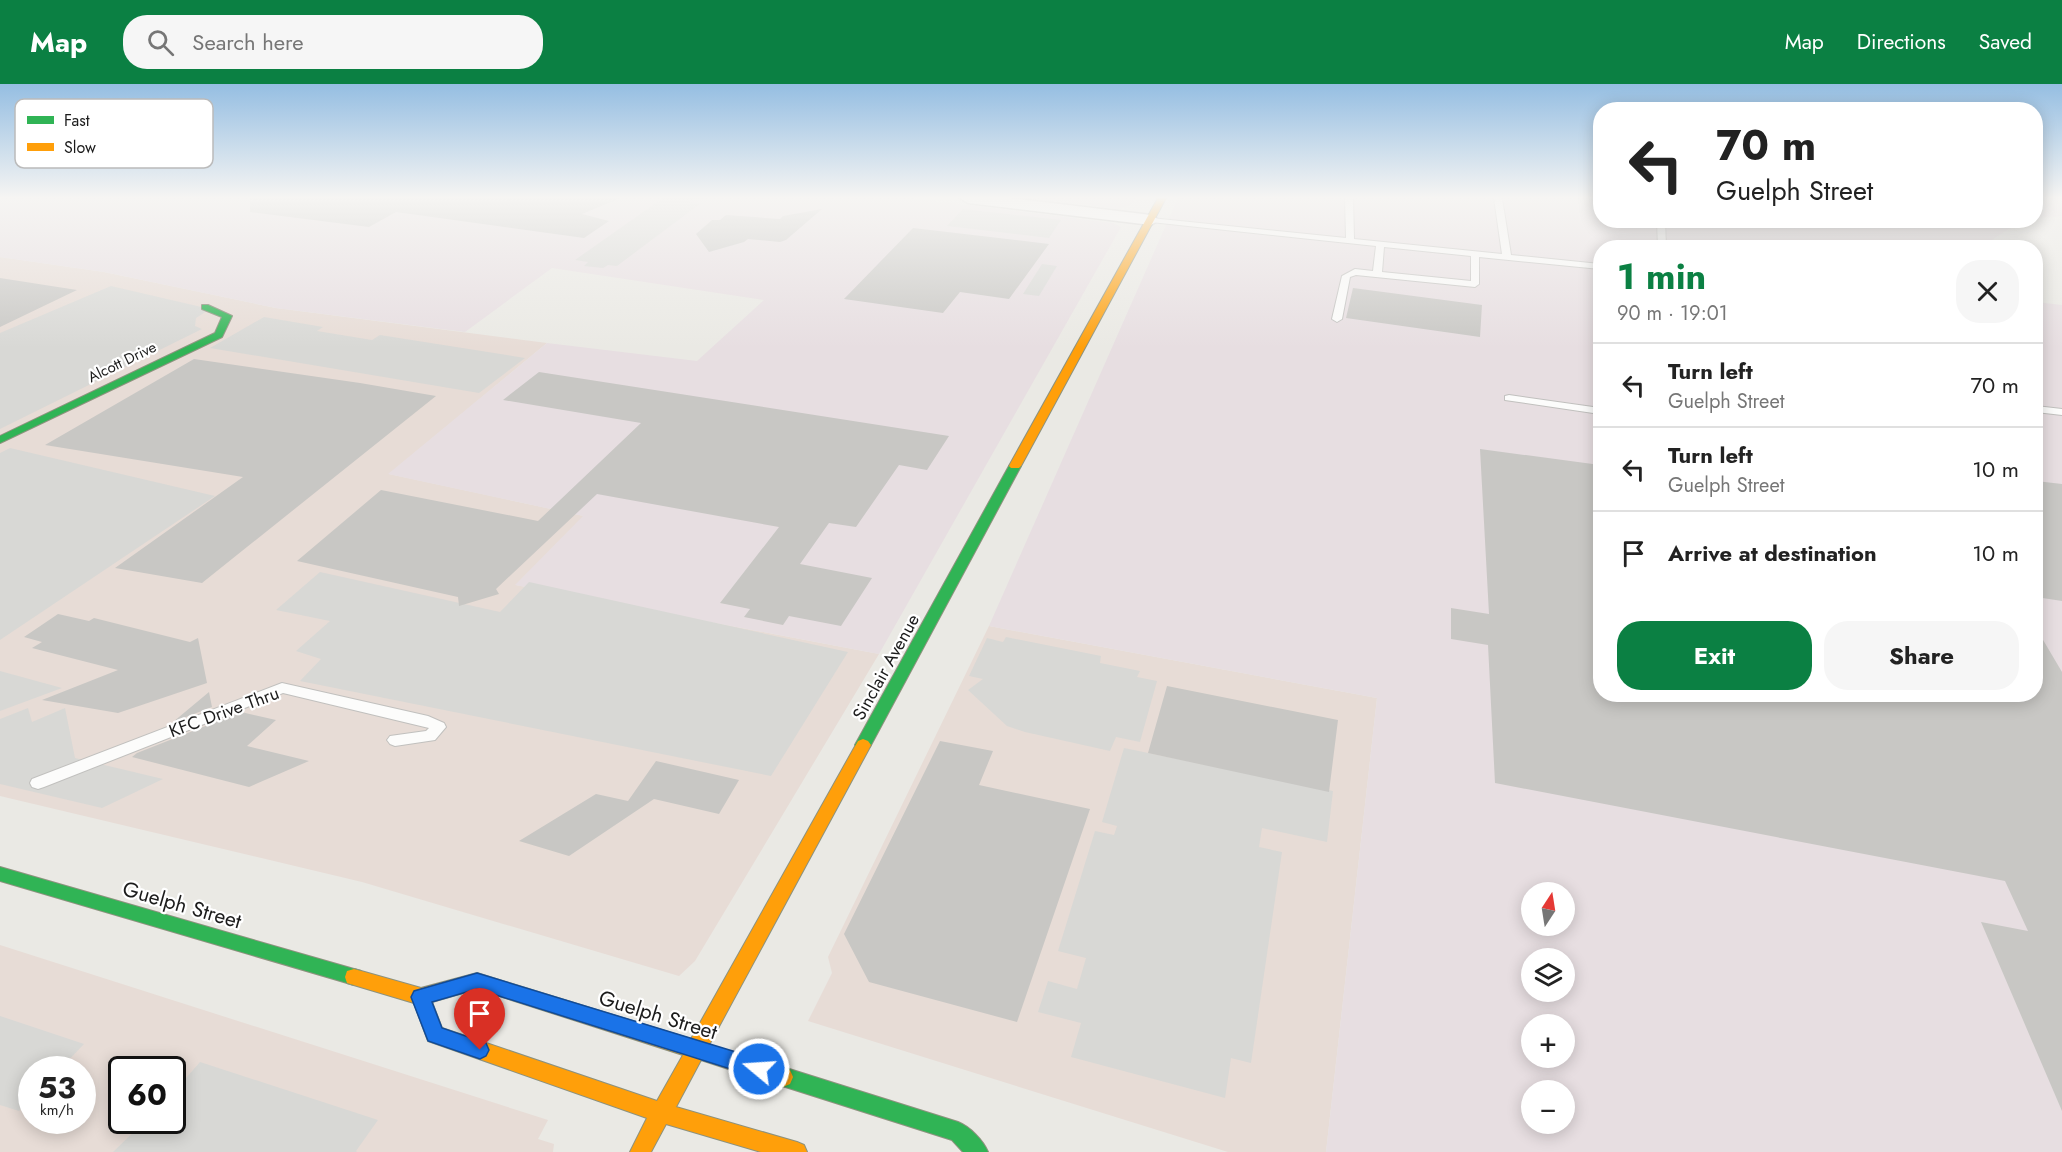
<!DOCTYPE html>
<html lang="en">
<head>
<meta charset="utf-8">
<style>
  :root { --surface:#fff; --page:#f6f6f6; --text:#222; --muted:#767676; --line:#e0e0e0; --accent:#0b8043 }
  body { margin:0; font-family:Jost,sans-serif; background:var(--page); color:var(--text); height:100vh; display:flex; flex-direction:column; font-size:22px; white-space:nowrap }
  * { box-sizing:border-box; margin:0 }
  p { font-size:20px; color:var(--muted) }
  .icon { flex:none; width:33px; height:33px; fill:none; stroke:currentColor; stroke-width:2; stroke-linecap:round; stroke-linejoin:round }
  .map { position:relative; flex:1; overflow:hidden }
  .details { position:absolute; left:1593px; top:156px; width:450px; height:462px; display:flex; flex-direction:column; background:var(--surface); border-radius:24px; box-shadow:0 3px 15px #0003 }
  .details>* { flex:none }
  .top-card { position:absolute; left:1593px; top:18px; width:450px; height:126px; border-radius:24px; box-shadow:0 3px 15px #0003; background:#fff; color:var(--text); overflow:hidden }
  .needle { width:39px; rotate:12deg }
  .controls { position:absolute; left:1521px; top:798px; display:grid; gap:12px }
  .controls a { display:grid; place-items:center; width:54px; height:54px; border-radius:50%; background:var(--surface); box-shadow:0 3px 15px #0003; font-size:30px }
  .speed { position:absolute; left:18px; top:972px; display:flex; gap:12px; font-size:30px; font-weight:700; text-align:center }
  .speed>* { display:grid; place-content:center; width:78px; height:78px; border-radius:50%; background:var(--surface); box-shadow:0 3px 15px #0003; line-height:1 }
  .speed small { font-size:15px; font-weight:400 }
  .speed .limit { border:3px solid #111; border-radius:9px; background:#fff; color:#111 }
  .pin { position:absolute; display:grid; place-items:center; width:51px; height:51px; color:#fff; margin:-62px -26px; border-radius:50% 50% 50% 0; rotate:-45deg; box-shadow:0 0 6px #0007 }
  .pin .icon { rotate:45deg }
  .me { position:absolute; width:66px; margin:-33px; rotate:288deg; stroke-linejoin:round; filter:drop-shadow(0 0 4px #0008) }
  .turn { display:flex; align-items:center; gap:21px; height:126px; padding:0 24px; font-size:27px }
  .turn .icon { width:78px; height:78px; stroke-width:2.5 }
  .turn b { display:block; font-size:42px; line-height:51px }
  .round { display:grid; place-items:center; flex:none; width:63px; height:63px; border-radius:24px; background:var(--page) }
  .headline { display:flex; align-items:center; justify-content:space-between; height:102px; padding:0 24px }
  h1 { font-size:36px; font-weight:700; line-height:45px; color:var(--accent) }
  .button { display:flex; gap:12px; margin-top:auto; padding:12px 24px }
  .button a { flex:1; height:69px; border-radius:24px; background:var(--accent); color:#fff; font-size:24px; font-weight:700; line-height:69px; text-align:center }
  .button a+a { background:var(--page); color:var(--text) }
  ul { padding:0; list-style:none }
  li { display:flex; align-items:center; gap:18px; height:84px; padding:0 24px; border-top:2px solid var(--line) }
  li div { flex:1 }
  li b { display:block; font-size:22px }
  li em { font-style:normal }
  header { display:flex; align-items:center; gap:36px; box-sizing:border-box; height:84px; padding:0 30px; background:var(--accent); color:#fff }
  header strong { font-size:28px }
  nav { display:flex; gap:33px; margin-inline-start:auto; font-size:21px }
  .search { width:420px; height:54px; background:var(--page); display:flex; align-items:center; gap:15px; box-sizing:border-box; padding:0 21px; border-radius:24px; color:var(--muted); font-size:22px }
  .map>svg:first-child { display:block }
  .commercial { fill:#e7dcd6; fill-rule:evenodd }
  .industrial { fill:#e7dee1; fill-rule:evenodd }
  .parking { fill:#d8d8d5 }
  .building { fill:#c8c7c4 }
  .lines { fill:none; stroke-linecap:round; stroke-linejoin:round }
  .lane-casing { stroke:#c1c0be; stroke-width:2 }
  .street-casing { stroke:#c1c0be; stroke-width:3 }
  .fast-casing { stroke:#8d927e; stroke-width:2 }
  .slow-casing { stroke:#8d927e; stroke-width:2 }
  .lane { fill:#fcfcfb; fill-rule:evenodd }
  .street { fill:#fcfcfb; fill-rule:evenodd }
  .fast { fill:#30b455; fill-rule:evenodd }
  .slow { fill:#ff9f0a; fill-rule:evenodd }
  .route { fill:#1a73e8; stroke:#114b97; stroke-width:1.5 }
  .labels { text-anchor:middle; stroke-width:4.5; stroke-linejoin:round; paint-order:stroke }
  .far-street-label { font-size:15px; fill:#1b1b1b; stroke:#fff }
  .street-label { font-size:18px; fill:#1b1b1b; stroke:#fff }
  .near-street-label { font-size:21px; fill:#1b1b1b; stroke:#fff }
  .key { fill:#fff; stroke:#bbb; stroke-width:1.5 }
  .key-label { font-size:16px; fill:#1b1b1b }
</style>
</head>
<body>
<header>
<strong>Map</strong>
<div class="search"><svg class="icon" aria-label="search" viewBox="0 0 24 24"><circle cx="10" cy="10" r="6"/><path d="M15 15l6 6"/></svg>Search here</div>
<nav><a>Map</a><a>Directions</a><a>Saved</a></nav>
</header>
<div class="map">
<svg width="2062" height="1068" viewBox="0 0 2062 1068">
  <rect width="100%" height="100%" fill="#eae9e4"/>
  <path class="commercial" d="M0,173L104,188L276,224L547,259L389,390L584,432L516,501L879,570L695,877L679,892L362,798L0,712Z
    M989,542L1377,614L1326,1068H1228L808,937L832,889L828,873Z
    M0,861L548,1036L538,1055L554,1060L553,1068H0ZM32,986H82V1036H32ZM122,986H172V1036H122Z"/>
  <path class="industrial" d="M0,114H909L1113,139L1121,143L879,570L515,501L583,432L388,390L547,259L697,277L764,216L552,184L465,248L276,224L104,188L0,173Z
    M1024,114H1135L1132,120L1118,125L1065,117Z
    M1178,114H1600V136L2021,137L1981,163L1600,164V610H2036V218L2062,221V1068H1326L1377,614L989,542ZM1532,808H1564V842H1532ZM1532,874H1564V908H1532ZM1532,940H1564V974H1532ZM1532,1006H1564V1040H1532Z
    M2036,114H2062V132L2036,134Z"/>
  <path class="parking" d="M663,114H710L693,115L690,118L701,119L617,182L608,181L603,184L584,182L588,178L575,176Z
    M963,125L1061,136L1049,154L947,142Z
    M1042,180L1057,182L1039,212L1023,210Z
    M111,202L210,225L196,234L195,242L202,245L0,345V249Z
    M264,233L323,243L317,247L372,256L380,251L525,274L479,309L210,264Z
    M10,364L215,412L0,556V369Z
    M320,488L500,528L529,498L848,568L771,692L300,597L321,575L296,567L330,537L276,526Z
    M1006,553L1101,572L1100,579L1140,587L1137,593L1157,597L1140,658L1116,653L1110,667L1025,648L1007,642L968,606L983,595L969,592L987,554L1003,558Z
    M0,587L62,604L0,627Z
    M28,624L32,638L65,624L75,674L163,695L102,724L0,700V635Z
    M1124,664L1333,707L1327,758L1262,744L1259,763L1282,768L1251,979L1231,974L1225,1014L1071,973L1081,939L1038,928L1048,897L1077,905L1086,874L1058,867L1095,747L1114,751L1117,742L1102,738Z
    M0,932L84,960L60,985L32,986L31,1014L19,1027L0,1021Z
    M200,978L378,1036L356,1067L357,1068H113L145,1037L172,1036L173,1009Z"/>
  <path class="building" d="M250,114H618V115L582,130L609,137L584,154L396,128L369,143L250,128Z
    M822,125L786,156L780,158L748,155L744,158L709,168L696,150L712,136H720L726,131L780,135L783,132Z
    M913,144L1049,160L1009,215L960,208L943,229L844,215Z
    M0,194L77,206L0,243Z
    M1353,204L1482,221L1480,253L1346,234Z
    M194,275L360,299L436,312L202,499L115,484L243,393L45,361Z
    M539,288L949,352L927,386L899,381L856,443L829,439L800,480L872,494L841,542L789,532L783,541L744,533L750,525L720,519L779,443L597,410L496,505L499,510L459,522L458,513L297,477L381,406L538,437L641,339L503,316Z
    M1480,365L1600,381V610H2036V544L2062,588V1027L1981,838L2028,847L2005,797L1495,699L1488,561L1451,555V524L1489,530Z
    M2036,397L2062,400V517L2036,513Z
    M58,530L89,537L94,534L190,558L198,554L207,599L118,629L42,616L118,586L32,564L42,558L24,553Z
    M1167,602L1338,636L1329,708L1148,669Z
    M209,608L212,623L173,638Z
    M241,628L276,636L247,662L309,677L249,703L132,673L137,669Z
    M940,657L993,667L979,701L1090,725L1017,938L869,898L844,850Z
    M656,677L739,696L719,730L654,715L569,772L519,757L596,710L628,717Z"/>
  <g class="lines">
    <defs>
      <path id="lane" d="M1345,114H1353L1354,155L1502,170L1494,114H1502L1511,171L1600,180V185L1479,173V200L1475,203L1356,191L1350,193L1342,235L1337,238L1332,235L1342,192L1355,185L1373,187L1376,162L1151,138L1147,136L1151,134L1346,154ZM1384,163L1471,172V197L1382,188Z
        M1588,114H1600V117Z
        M1657,136H1665L1666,164H1658Z
        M1509,311L1600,324V330L1505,316V312Z
        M2036,322L2062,325V331L2036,328Z
        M282,599L428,632L444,639L446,643L435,656L395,662L390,660L387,656L390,652L426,647L429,644L283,609L44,703L38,705L32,703L30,699L32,695Z"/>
      <path id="street" d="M960,114H1009L1151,131L1159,136L1151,141L968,119Z"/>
      <path id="fast" d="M202,221H208L232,232L222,253L0,359V352L215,249L222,233L202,225Z
        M1015,379L1021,382L871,661L868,665H858L855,661L1009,382Z
        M0,783L354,885L361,887L363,893L361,899L354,901L0,797Z
        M783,983L958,1038C970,1043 983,1056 988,1068H963L952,1056L776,1000L773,993L776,986Z"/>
      <path id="slow" d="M1158,114H1166L1021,382L1019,384H1011L1009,382Z
        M863,655L868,657L871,661L709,961L790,986L793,993L790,1000L783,1003L701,976L676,1023L797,1058L804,1061L807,1068H761L666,1040L651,1068H630L647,1034L428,957L414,919L347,899L345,893L347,887L354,885L421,904L477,889L691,955L858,657ZM477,905L683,971L657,1017L442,944L432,918Z"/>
    </defs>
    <use href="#lane" class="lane-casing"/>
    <use href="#street" class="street-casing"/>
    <use href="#fast" class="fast-casing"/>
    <use href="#slow" class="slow-casing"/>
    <use href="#lane" class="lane"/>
    <use href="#street" class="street"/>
    <use href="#fast" class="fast"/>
    <use href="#slow" class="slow"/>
  </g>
  <linearGradient id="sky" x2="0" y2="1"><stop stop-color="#95bee2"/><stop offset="0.43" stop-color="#f6f5f3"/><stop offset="1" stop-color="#f6f5f3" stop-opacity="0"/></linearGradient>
  <rect width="2062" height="264" fill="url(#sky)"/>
  <path class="route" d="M477,889L759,975L766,978L769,985L766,991L759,994L477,905L432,918L442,944L486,959L489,966L486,972L480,975L428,957L411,913L414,907Z"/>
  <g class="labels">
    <g class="far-street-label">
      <text transform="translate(122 278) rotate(-26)" y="5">Alcott Drive</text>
    </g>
    <g class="street-label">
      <text transform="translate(886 583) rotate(-61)" y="6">Sinclair Avenue</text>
      <text transform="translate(224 628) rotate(-20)" y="6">KFC Drive Thru</text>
    </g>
    <g class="near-street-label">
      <text transform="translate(182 821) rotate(16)" y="7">Guelph Street</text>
      <text transform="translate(658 931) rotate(17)" y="7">Guelph Street</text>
    </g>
  </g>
  <rect x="15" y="15" width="198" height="69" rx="9" class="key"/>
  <rect x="27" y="32" width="27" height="8" fill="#30b455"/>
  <rect x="27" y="59" width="27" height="8" fill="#ff9f0a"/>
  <g class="key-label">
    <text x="64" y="42">Fast</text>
    <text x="64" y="69">Slow</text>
  </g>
</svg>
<div class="controls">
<a><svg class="needle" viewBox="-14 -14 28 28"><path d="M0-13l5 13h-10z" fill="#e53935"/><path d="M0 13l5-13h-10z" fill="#767676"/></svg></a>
<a><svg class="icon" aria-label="layers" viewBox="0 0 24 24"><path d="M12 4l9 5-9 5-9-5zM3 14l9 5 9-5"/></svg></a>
<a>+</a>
<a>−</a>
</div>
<div class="speed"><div>53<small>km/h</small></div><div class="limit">60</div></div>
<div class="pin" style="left:480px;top:966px;background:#d93025"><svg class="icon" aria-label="arrive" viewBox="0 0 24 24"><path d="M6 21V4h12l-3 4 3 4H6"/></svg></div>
<svg class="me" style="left:759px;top:985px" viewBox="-20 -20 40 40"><circle r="17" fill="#1a73e8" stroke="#fff" stroke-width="3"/><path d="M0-11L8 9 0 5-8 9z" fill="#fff"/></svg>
<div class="top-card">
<div class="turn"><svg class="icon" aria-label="left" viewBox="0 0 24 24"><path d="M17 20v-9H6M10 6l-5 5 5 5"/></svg><div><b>70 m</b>Guelph Street</div></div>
</div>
<section class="details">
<div class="headline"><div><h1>1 min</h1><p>90 m · 19:01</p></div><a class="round"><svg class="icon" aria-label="close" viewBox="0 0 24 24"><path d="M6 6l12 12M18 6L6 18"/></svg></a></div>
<ul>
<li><svg class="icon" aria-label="left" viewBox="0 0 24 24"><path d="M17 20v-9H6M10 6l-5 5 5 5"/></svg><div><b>Turn left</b><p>Guelph Street</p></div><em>70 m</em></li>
<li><svg class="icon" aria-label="left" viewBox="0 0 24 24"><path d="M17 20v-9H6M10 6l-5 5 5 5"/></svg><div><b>Turn left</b><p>Guelph Street</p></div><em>10 m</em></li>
<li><svg class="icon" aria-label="arrive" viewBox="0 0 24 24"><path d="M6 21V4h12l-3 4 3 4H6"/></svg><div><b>Arrive at destination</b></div><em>10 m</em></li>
</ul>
<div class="button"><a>Exit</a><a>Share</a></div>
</section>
</div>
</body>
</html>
